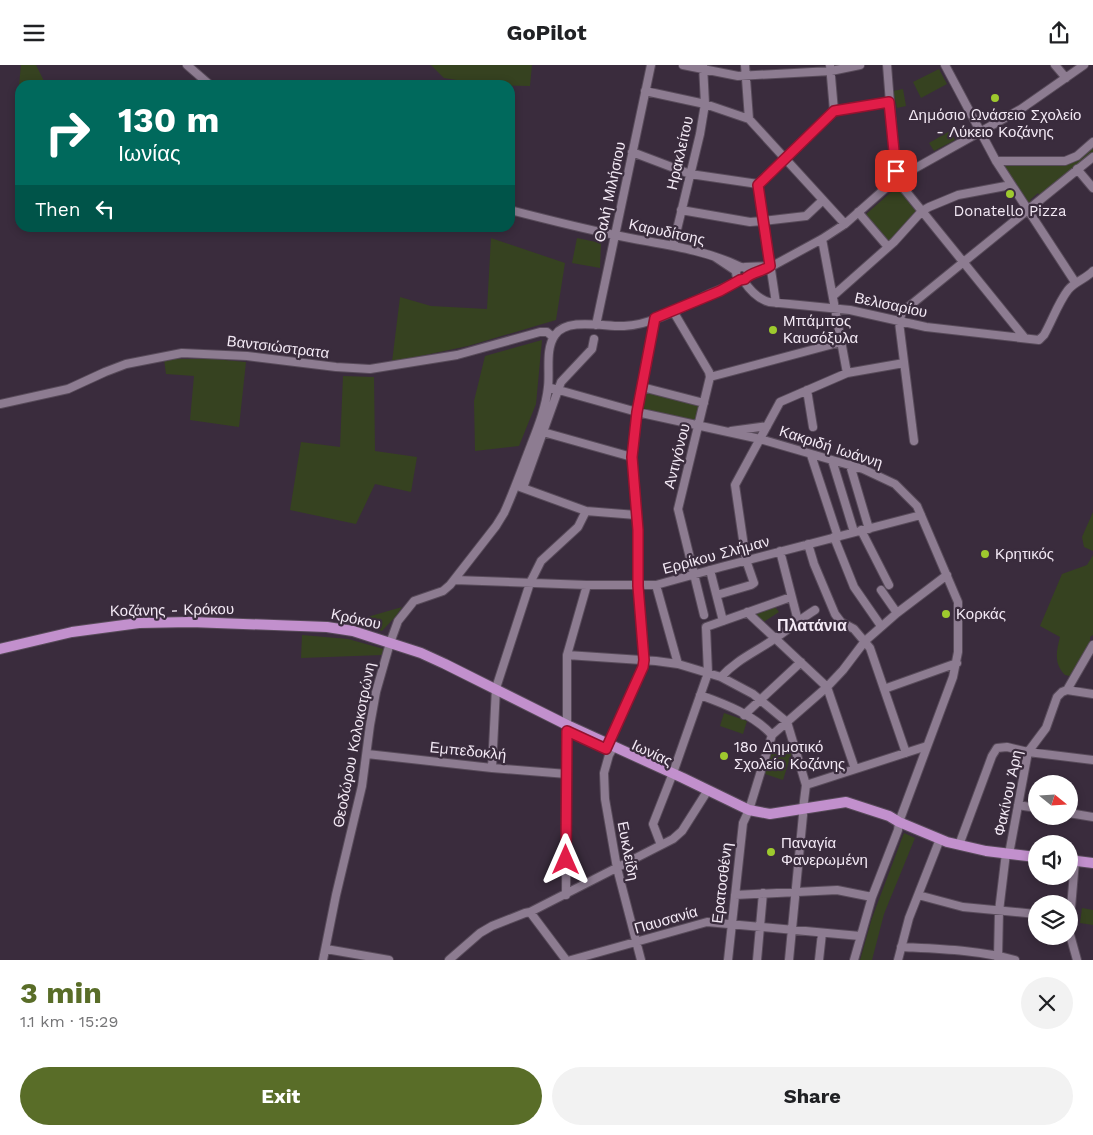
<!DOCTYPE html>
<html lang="en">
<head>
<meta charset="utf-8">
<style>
  :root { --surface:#fff; --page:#f2f2f2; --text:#202124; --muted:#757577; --accent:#596d28 }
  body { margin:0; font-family:"Work Sans",sans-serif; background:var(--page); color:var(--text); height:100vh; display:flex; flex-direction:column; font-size:19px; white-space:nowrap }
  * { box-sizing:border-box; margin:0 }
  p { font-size:16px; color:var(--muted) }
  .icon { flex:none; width:28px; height:28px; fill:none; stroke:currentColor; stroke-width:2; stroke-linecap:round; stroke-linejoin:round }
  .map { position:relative; height:895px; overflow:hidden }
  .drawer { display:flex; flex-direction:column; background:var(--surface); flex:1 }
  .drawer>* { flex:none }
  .top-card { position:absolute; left:15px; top:15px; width:500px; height:152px; border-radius:15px; box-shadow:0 2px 8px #0003; background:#00695c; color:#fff; overflow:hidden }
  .needle { width:32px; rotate:108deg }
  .buttons { position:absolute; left:1028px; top:710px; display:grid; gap:10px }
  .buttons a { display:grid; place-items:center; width:50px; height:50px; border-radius:50%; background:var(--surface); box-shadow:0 2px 8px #0003; font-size:25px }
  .pin { position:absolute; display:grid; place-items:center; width:42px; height:42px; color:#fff; margin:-21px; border-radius:10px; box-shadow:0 2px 8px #0006 }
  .me { position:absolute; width:55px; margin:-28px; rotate:0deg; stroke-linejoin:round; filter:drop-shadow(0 0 4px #0008) }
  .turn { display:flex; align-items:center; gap:18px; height:105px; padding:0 20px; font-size:22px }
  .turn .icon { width:65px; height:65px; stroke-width:2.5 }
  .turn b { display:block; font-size:35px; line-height:42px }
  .then { display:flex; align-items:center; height:48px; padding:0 20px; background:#0003; gap:10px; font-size:19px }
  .round { display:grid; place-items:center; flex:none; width:52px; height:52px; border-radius:26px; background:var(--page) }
  .head { display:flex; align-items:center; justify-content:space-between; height:85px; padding:0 20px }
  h1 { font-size:30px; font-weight:700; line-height:38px; color:var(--accent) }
  .button { display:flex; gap:10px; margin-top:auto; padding:10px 20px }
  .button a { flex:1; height:58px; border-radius:30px; background:var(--accent); color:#fff; font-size:20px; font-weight:700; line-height:58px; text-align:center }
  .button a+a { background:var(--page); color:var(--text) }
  header { display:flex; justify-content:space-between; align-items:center; height:65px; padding:0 20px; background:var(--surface); font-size:22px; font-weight:700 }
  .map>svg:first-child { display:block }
  .green { fill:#364220 }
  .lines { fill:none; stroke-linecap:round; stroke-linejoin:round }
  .minor-casing { stroke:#584b5a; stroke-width:10 }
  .major-casing { stroke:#584b5a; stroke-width:12 }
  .minor { stroke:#8d7c91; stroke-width:8 }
  .major { stroke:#c290cd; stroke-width:10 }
  .route-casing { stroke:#92132f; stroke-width:12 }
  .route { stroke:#e11d48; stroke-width:9 }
  .poi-dot { fill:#9eca2e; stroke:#3a2c3d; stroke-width:2 }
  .labels { text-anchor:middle; stroke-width:4.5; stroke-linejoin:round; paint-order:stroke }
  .poi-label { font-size:15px; fill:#f3e9f5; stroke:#3a2c3d; text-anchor:start }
  .street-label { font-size:15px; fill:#f3e9f5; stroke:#3a2c3d }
  .neighbourhood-label { font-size:16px; font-weight:bold; fill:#f3e9f5; stroke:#3a2c3d }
</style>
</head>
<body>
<header><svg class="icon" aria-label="menu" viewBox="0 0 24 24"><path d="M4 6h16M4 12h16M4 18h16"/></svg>GoPilot<svg class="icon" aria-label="share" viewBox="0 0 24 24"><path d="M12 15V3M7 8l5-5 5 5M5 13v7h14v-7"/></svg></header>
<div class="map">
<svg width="1093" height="895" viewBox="0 0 1093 895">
  <rect width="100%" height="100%" fill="#3a2c3d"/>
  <path class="green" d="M21,0H36L46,20H20V31L18,30Z
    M431,0H532L530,21L489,20L444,13Z
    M939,4L947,19L921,33L913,17Z
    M903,24L906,41L897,43L893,26Z
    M950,66L955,75L934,86L929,78Z
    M1093,80V88L1040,131L1038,128L1030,135L1032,137L1029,139L1002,99H1064Z
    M898,121L919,146L888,179L864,151Z
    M491,173L565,198L556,255L468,281L392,297L400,232L431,241L487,244Z
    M577,173L601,178L600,203L572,198Z
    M542,275L536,339L519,381L475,386L474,336L485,291Z
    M164,294H214L246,297L239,362L190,355L194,311L166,309Z
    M343,311L374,312L375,386L417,392L411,427L375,419L356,459L290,445L301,377L340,382Z
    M645,326L701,339L697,357L641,343Z
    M1093,447V486L1084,482L1082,472Z
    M1093,490V570L1090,572C1091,588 1080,599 1070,611L1065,610C1054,599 1056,587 1060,572L1040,561L1062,509L1087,500Z
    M402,542L396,551L382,566L350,557Z
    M775,542L779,547L762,558L753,549Z
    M302,570L348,574L384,584L382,590L301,593Z
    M724,648L747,656L743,669L720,661Z
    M774,681L792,687L783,715L765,709Z
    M904,768L915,773L884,849L872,895H860L872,853Z
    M1082,843L1093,845V860L1080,858Z"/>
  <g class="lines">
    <defs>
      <path id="minor" d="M187,0L210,20
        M683,0L738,11L831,6L860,0
        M745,0L749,54L845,159
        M830,0L834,46
        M887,0L896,114L1024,272
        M945,0L996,96L1075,217
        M1055,0L1066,13
        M645,26L705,39L749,54
        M632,87L690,109L758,119
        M996,96H1065L1077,91L1093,77
        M1077,104L1093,123
        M758,119L834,46L889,37
        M758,119L776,238
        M510,145C545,154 580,163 615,170C657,179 702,183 741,202
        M681,145L750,157L763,156L806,151L823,135
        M858,147L888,182
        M822,174L847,308
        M673,181L700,69L705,39L703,0
        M715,192L736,206
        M736 208a6 6 0 1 1 12 0a6 6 0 1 1-12 0Z
        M745,202L768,201
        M748,210L765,205L822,174L845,159L896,114L1021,44L1084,0
        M743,215C749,224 758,234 769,237L850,245L926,262L1039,275L1044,270C1052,256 1058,238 1068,225C1075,216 1086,214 1093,206
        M833,231L894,177L922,146L929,142L958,130L1011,120
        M673,246L709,307L710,312L678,444L704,550
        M596,260L651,0
        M710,312L841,277
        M548,322L637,347L760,374L863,404L895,419L917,441L958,537V587L953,612L899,757L898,765L872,832L854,895
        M642,322L704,338
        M807,325L813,362
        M0,339L68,324L105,307L126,299L182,288L247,291L336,302L370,304L457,290L540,267H547L553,272
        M731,366L767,361
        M543,367L632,392
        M914,376L899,257L902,247L1093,92
        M811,390L838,472
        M832,395L854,467
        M850,400L869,464
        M520,422L586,446L636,450
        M523,423L561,317L592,284L594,274
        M861,465L889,520
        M834,472L854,522L881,561
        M808,479L814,499L835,549L841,557L854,564L870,583L906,688
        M780,486L798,556
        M710,505L723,556
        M455,515L587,520H656L721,502L921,450
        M656,520L678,599
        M881,525L897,548
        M717,530L751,520L754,518L746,495L735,420L780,337L847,308L904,298
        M747,547L827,622L855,704
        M567,590L656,596L678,599L721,612L753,629L787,657L806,720L803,744
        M721,612C737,594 758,586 777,572C790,563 802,553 815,545
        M884,624L957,598
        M1067,625L1093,629
        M700,630C725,639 754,650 772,670
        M744,650L801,597
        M567,660V590L587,520
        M772,670L827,622L843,605L865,576L897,548L947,510
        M614,681L609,690L604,708L605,734L617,803L641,895
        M606,684L643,602L644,595L638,521V465L632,392L637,347L655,253
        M367,689L492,703L567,709
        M492,703L496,623L530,518L541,496L578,462L586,446
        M806,720L927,681
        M1018,740L1036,743
        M1069,748L1093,752
        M661,780L653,759L673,708L708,608L706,562L791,532
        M959,780L992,691L997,683L1007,682L1028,687L1093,695
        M1009,789L1028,687L1046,663L1057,632L1062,627L1067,625L1093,580
        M1075,796L1069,866L1077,895
        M566,830L567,666
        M735,830L837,825L872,832
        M918,830L963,842L1036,849
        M530,847L566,895
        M901,882C939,884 978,885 1015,895
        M326,884L389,895
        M998,893L999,846L1006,788
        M323,895L336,830L362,721L370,660L376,627L390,578L398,556L414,536L443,526L450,520L496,461L504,448C514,426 522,403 531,380C538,362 546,342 548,322C550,306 545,284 555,270C567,252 605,262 624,261C652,260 685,241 709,229C720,224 730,221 740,215
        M449,895L480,868L492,861L525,848L530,847L673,774L682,766L708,725
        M571,895L707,857L860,871
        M728,895L743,758L749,745L772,670
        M757,895L763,828
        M789,895L803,750
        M819,895L822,868
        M898,895L909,853L940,774"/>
      <path id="major" d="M0,584L72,567L139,558L191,557L327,562L353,566L421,588L445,599L567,660L683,713L749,745L770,749L846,737L889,751L899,757L947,777L986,786L1036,792
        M1069,795L1093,798"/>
    </defs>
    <use href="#minor" class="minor-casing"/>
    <use href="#major" class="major-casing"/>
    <use href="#minor" class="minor"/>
    <use href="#major" class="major"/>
  </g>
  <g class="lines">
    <defs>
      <path id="route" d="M566,795L567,666L606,684L643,602L644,595L638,521V465L632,392L637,347L655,253L720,226L740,215L745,214C751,207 762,207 770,201L758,120L834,46L889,37L896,106"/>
    </defs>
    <use href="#route" class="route-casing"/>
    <use href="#route" class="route"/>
  </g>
  <g class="poi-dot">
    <circle cx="995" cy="33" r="5"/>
    <circle cx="1010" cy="129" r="5"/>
    <circle cx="773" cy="265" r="5"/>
    <circle cx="985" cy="489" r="5"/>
    <circle cx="946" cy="549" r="5"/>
    <circle cx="724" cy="691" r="5"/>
    <circle cx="771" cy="787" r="5"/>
  </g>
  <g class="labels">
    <g class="poi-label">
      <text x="995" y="55" text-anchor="middle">Δημόσιο Ωνάσειο Σχολείο<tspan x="995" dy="17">- Λύκειο Κοζάνης</tspan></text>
      <text x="1010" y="151" text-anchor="middle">Donatello Pizza</text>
      <text x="783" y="261">Μπάμπος<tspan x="783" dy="17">Καυσόξυλα</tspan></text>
      <text x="995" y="494">Κρητικός</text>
      <text x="956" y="554">Κορκάς</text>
      <text x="734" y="687">18ο Δημοτικό<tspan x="734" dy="17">Σχολείο Κοζάνης</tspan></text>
      <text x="781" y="783">Παναγία<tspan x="781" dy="17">Φανερωμένη</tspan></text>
    </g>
    <g class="street-label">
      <text transform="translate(680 88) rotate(-77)" y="5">Ηρακλείτου</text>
      <text transform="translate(610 127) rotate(-78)" y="5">Θαλή Μιλήσιου</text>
      <text transform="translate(667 167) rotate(12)" y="5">Καρυδίτσης</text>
      <text transform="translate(891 240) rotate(12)" y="5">Βελισαρίου</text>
      <text transform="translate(278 282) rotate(7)" y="5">Βαντσιώστρατα</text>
      <text transform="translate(831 382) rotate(18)" y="5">Κακριδή Ιωάννη</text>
      <text transform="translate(677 391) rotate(-76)" y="5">Αντιγόνου</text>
      <text transform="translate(716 490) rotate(-15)" y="5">Ερρίκου Σλήμαν</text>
      <text transform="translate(172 545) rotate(-1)" y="5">Κοζάνης - Κρόκου</text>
      <text transform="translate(356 554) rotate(12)" y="5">Κρόκου</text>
      <text transform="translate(354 680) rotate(-79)" y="5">Θεοδώρου Κολοκοτρώνη</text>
      <text transform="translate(468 686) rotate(6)" y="5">Εμπεδοκλή</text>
      <text transform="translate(652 688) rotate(25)" y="5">Ιωνίας</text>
      <text transform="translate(1008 728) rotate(-78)" y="5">Φακίνου Άρη</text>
      <text transform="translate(628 786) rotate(79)" y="5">Ευκλείδη</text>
      <text transform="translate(722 818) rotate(-83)" y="5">Ερατοσθένη</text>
      <text transform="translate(666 855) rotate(-16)" y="5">Παυσανία</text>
    </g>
    <g class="neighbourhood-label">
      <text x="812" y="566">Πλατάνια</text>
    </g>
  </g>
</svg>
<div class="buttons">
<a><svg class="needle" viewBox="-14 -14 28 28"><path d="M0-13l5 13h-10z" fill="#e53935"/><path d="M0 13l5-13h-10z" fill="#757577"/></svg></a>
<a><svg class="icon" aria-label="sound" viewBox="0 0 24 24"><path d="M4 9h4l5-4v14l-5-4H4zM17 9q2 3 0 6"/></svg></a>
<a><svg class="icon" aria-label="layers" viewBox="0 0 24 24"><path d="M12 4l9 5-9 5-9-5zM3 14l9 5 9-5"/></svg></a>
</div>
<div class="pin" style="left:896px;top:106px;background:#d93025"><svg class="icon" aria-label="arrive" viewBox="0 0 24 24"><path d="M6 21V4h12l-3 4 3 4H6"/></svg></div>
<svg class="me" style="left:566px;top:795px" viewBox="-20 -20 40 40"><path d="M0-17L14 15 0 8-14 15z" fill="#e11d48" stroke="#fff" stroke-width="4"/></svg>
<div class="top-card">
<div class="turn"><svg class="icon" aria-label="right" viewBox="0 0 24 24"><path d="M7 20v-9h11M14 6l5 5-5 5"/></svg><div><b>130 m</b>Ιωνίας</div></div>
<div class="then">Then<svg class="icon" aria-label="left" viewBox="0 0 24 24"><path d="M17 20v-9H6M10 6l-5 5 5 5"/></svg></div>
</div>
</div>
<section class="drawer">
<div class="head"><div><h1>3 min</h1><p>1.1 km · 15:29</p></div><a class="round"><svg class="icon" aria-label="close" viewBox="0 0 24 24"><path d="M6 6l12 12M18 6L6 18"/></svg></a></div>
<div class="button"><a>Exit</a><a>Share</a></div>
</section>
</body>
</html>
